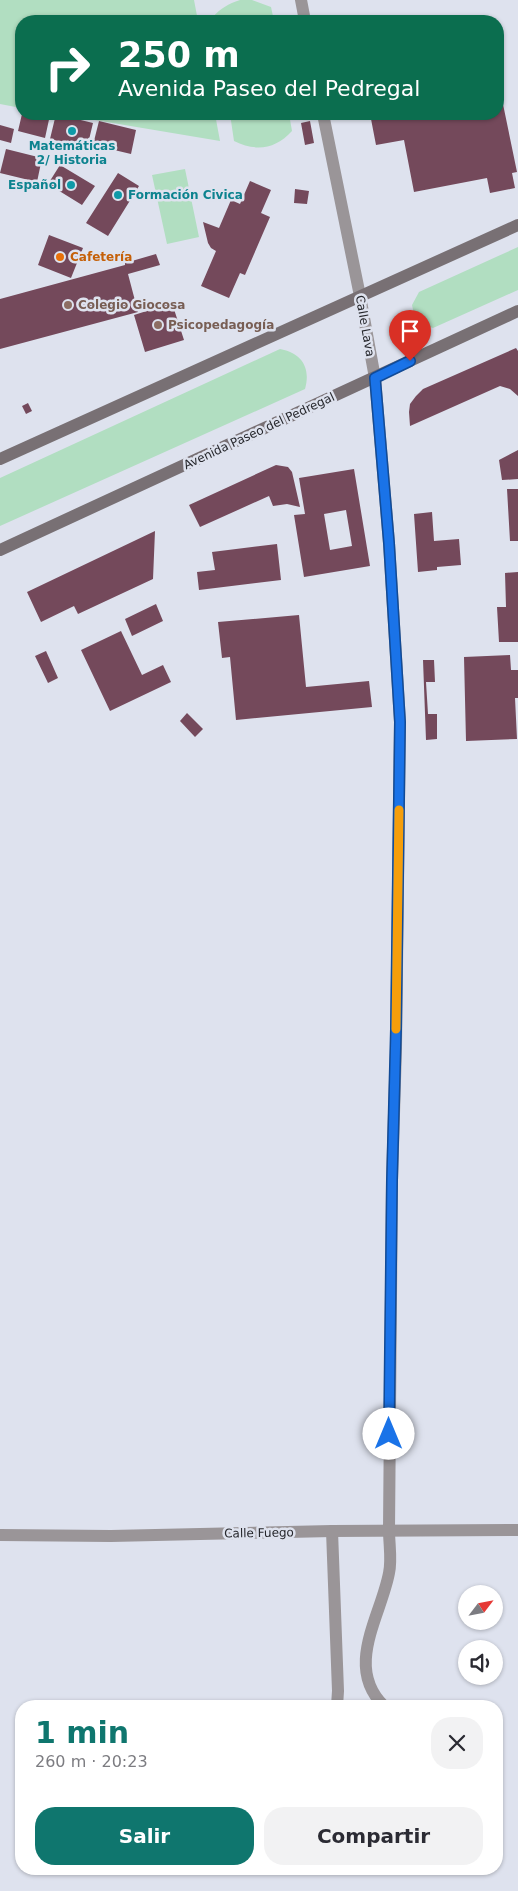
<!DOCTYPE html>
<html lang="es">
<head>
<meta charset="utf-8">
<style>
  :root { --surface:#fff; --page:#f2f2f3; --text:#2b2b33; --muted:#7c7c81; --accent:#0f766e }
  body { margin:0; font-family:"DejaVu Sans",sans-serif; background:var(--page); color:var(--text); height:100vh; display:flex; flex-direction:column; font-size:19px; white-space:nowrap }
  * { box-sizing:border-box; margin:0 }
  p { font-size:16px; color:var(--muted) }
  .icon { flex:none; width:28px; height:28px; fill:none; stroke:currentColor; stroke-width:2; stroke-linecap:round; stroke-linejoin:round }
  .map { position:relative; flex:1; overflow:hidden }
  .panel { position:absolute; left:15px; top:1700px; width:488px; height:175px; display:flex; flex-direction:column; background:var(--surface); border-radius:20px; box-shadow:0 1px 4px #0004 }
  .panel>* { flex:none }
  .guide { position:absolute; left:15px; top:15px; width:489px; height:105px; border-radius:20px; box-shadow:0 1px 4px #0004; background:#0b6e4f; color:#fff; overflow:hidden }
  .needle { width:32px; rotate:58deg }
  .fabs { position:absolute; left:458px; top:1585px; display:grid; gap:10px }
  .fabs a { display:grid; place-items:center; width:45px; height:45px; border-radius:50%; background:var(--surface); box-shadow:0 1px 4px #0004; font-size:25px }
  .pin { position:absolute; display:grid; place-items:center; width:42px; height:42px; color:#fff; margin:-51px -21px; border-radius:50% 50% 50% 0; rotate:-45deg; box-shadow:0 0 5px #0007 }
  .pin .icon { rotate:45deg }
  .me { position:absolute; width:55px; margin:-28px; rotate:0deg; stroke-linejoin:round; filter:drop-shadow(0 0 4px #0008) }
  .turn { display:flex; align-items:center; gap:18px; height:105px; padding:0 20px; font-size:22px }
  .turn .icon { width:65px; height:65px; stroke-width:2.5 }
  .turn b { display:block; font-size:35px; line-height:42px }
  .round { display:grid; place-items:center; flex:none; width:52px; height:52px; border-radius:20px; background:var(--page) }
  .head { display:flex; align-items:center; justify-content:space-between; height:85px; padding:0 20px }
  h1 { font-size:30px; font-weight:700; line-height:38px; color:var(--accent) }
  .primary-button { display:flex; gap:10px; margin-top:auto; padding:10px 20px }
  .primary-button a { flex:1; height:58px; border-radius:20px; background:var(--accent); color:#fff; font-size:20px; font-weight:700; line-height:58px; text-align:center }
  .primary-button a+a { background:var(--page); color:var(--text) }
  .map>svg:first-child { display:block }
  .green { fill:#b1dec1 }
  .building { fill:#74495b; fill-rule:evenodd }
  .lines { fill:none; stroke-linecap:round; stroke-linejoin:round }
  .service { stroke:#9a9598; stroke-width:12 }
  .minor { stroke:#9a9598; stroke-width:12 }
  .secondary { stroke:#787074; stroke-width:12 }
  .route-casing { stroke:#114b97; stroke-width:12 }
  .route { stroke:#1a73e8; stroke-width:9 }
  .slow { stroke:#f59e0b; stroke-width:9 }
  .culture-dot { fill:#0f9aa8; stroke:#dee2ee; stroke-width:2 }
  .food-dot { fill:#e8710a; stroke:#dee2ee; stroke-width:2 }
  .education-dot { fill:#8d6e63; stroke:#dee2ee; stroke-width:2 }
  .labels { text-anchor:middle; stroke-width:5; stroke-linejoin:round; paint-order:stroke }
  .culture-label { font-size:12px; font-weight:bold; fill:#0d838f; stroke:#dee2ee }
  .food-label { font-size:12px; font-weight:bold; fill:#c56008; stroke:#dee2ee; text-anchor:start }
  .education-label { font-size:12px; font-weight:bold; fill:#785e54; stroke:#dee2ee; text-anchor:start }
  .street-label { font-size:12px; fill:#25262b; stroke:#dee2ee }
</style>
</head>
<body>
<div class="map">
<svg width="518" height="1891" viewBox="0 0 518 1891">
  <rect width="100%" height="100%" fill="#dee2ee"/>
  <path class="green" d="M0,0H194L198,21H21V108L0,104Z
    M240,0H252L271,7L274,21H214L213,17C221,8 228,4 240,0Z
    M59,114H215L220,141Z
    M230,114H289L292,131C276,149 256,152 234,141Z
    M185,169L199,237L167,244L152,175Z
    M518,247V290L433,328C420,324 414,318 412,305L419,292Z
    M280,349C302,353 311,368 305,389L0,526V478Z"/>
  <path class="building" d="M498,80L517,172L512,173L515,188L490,193L487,178L414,192L404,140L376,145L371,119L399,114H498Z
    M22,114L50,115L45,138L18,131Z
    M56,114L93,123L87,148L50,139Z
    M99,121L136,130L131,154L93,145Z
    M310,121L314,143L305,145L301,123Z
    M0,125L14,129L11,143L0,140Z
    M6,149L42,158L37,182L0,173Z
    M60,165L95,186L82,205L48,184Z
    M118,173L139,186L108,236L86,223Z
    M250,181L271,190L261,213L270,217L245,275L240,273L229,298L201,286L216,251L211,248L208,243L203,222L219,228L231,200L240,204Z
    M295,189L309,191L307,204L294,203Z
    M49,235L83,248L71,278L38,265Z
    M156,254L160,265L128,274L138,312L0,349V299L125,265V263Z
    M172,303L184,340L145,352L134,315Z
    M516,348L518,351V396L510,389L500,386L410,426L409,412L410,404L416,396L423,389Z
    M28,403L32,411L26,414L22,406Z
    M518,450V479L502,480L499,460Z
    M276,465L288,467L292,472L300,507L287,504L273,506L269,496L200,527L189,505Z
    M354,469L370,566L304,577L294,515L305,514L299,478ZM346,510L352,546L330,550L324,514Z
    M507,489H518V541H510Z
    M432,512L434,541L459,539L461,565L437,567V570L418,572L414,514Z
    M155,531L153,579L78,614L74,606L41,622L27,592Z
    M277,544L281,580L199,590L197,572L215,570L212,552Z
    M518,572V642H499L497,607H506L505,573Z
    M156,604L163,621L132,636L125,619Z
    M299,615L306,687L369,681L372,707L236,720L230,657L222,658L218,622Z
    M121,631L142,675L163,665L171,682L110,711L81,650Z
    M46,651L58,678L48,683L35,656Z
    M510,655L511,670H518V698H515L517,739L466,741L464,657Z
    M423,660H434L435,682H426L428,714H437V739L426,740Z
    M187,713L203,729L195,737L180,721Z"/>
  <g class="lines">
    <path class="service" d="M332,1531L338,1691L337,1706
      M384,1706C344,1667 381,1616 389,1573C392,1560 389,1544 389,1530"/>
    <path class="minor" d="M301,0L305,21
      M323,114L360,296L375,378L389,543L400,722L396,1048L392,1180L389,1530
      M0,1535L111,1536L332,1531L518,1530"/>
    <path class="secondary" d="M0,459L518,225
      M0,550L518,311"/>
  </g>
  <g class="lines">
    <defs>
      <path id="route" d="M389,1434L392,1180L396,1029L400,722L389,543L375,378L410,361"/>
    </defs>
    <use href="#route" class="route-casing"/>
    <use href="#route" class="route"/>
    <path class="slow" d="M396,1029L399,810"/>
  </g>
  <g class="culture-dot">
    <circle cx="72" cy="131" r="5"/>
    <circle cx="71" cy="185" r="5"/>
    <circle cx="118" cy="195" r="5"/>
  </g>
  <circle class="food-dot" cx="60" cy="257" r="5"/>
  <g class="education-dot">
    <circle cx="68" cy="305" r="5"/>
    <circle cx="158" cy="325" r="5"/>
  </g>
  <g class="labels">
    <g class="culture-label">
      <text x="72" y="150">Matemáticas<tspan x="72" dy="14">2/ Historia</tspan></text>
      <text x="61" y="189" text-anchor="end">Español</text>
      <text x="128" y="199" text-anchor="start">Formación Civica</text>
    </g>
    <g class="food-label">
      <text x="70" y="261">Cafetería</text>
    </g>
    <g class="education-label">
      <text x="78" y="309">Colegio Giocosa</text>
      <text x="168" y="329">Psicopedagogía</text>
    </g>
    <g class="street-label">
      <text transform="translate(365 326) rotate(80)" y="4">Calle Lava</text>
      <text transform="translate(259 431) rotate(-25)" y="4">Avenida Paseo del Pedregal</text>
      <text transform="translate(259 1533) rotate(-1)" y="4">Calle Fuego</text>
    </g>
  </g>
</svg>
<div class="fabs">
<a><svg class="needle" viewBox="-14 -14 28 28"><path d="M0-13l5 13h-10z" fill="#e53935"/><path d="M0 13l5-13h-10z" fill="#7c7c81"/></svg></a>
<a><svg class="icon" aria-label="sound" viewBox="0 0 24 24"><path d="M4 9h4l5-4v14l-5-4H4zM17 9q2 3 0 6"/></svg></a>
</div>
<div class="pin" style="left:410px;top:361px;background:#d93025"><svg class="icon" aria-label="arrive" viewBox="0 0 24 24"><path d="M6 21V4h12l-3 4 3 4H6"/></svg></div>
<svg class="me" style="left:389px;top:1434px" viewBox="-20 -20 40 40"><circle r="19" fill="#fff"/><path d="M0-13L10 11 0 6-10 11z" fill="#1a73e8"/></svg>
<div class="guide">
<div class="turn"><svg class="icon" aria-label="right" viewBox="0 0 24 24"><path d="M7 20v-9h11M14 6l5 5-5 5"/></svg><div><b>250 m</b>Avenida Paseo del Pedregal</div></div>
</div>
<section class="panel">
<div class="head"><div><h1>1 min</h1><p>260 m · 20:23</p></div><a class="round"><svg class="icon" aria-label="close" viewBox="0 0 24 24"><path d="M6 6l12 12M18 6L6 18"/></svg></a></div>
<div class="primary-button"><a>Salir</a><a>Compartir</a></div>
</section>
</div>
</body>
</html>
